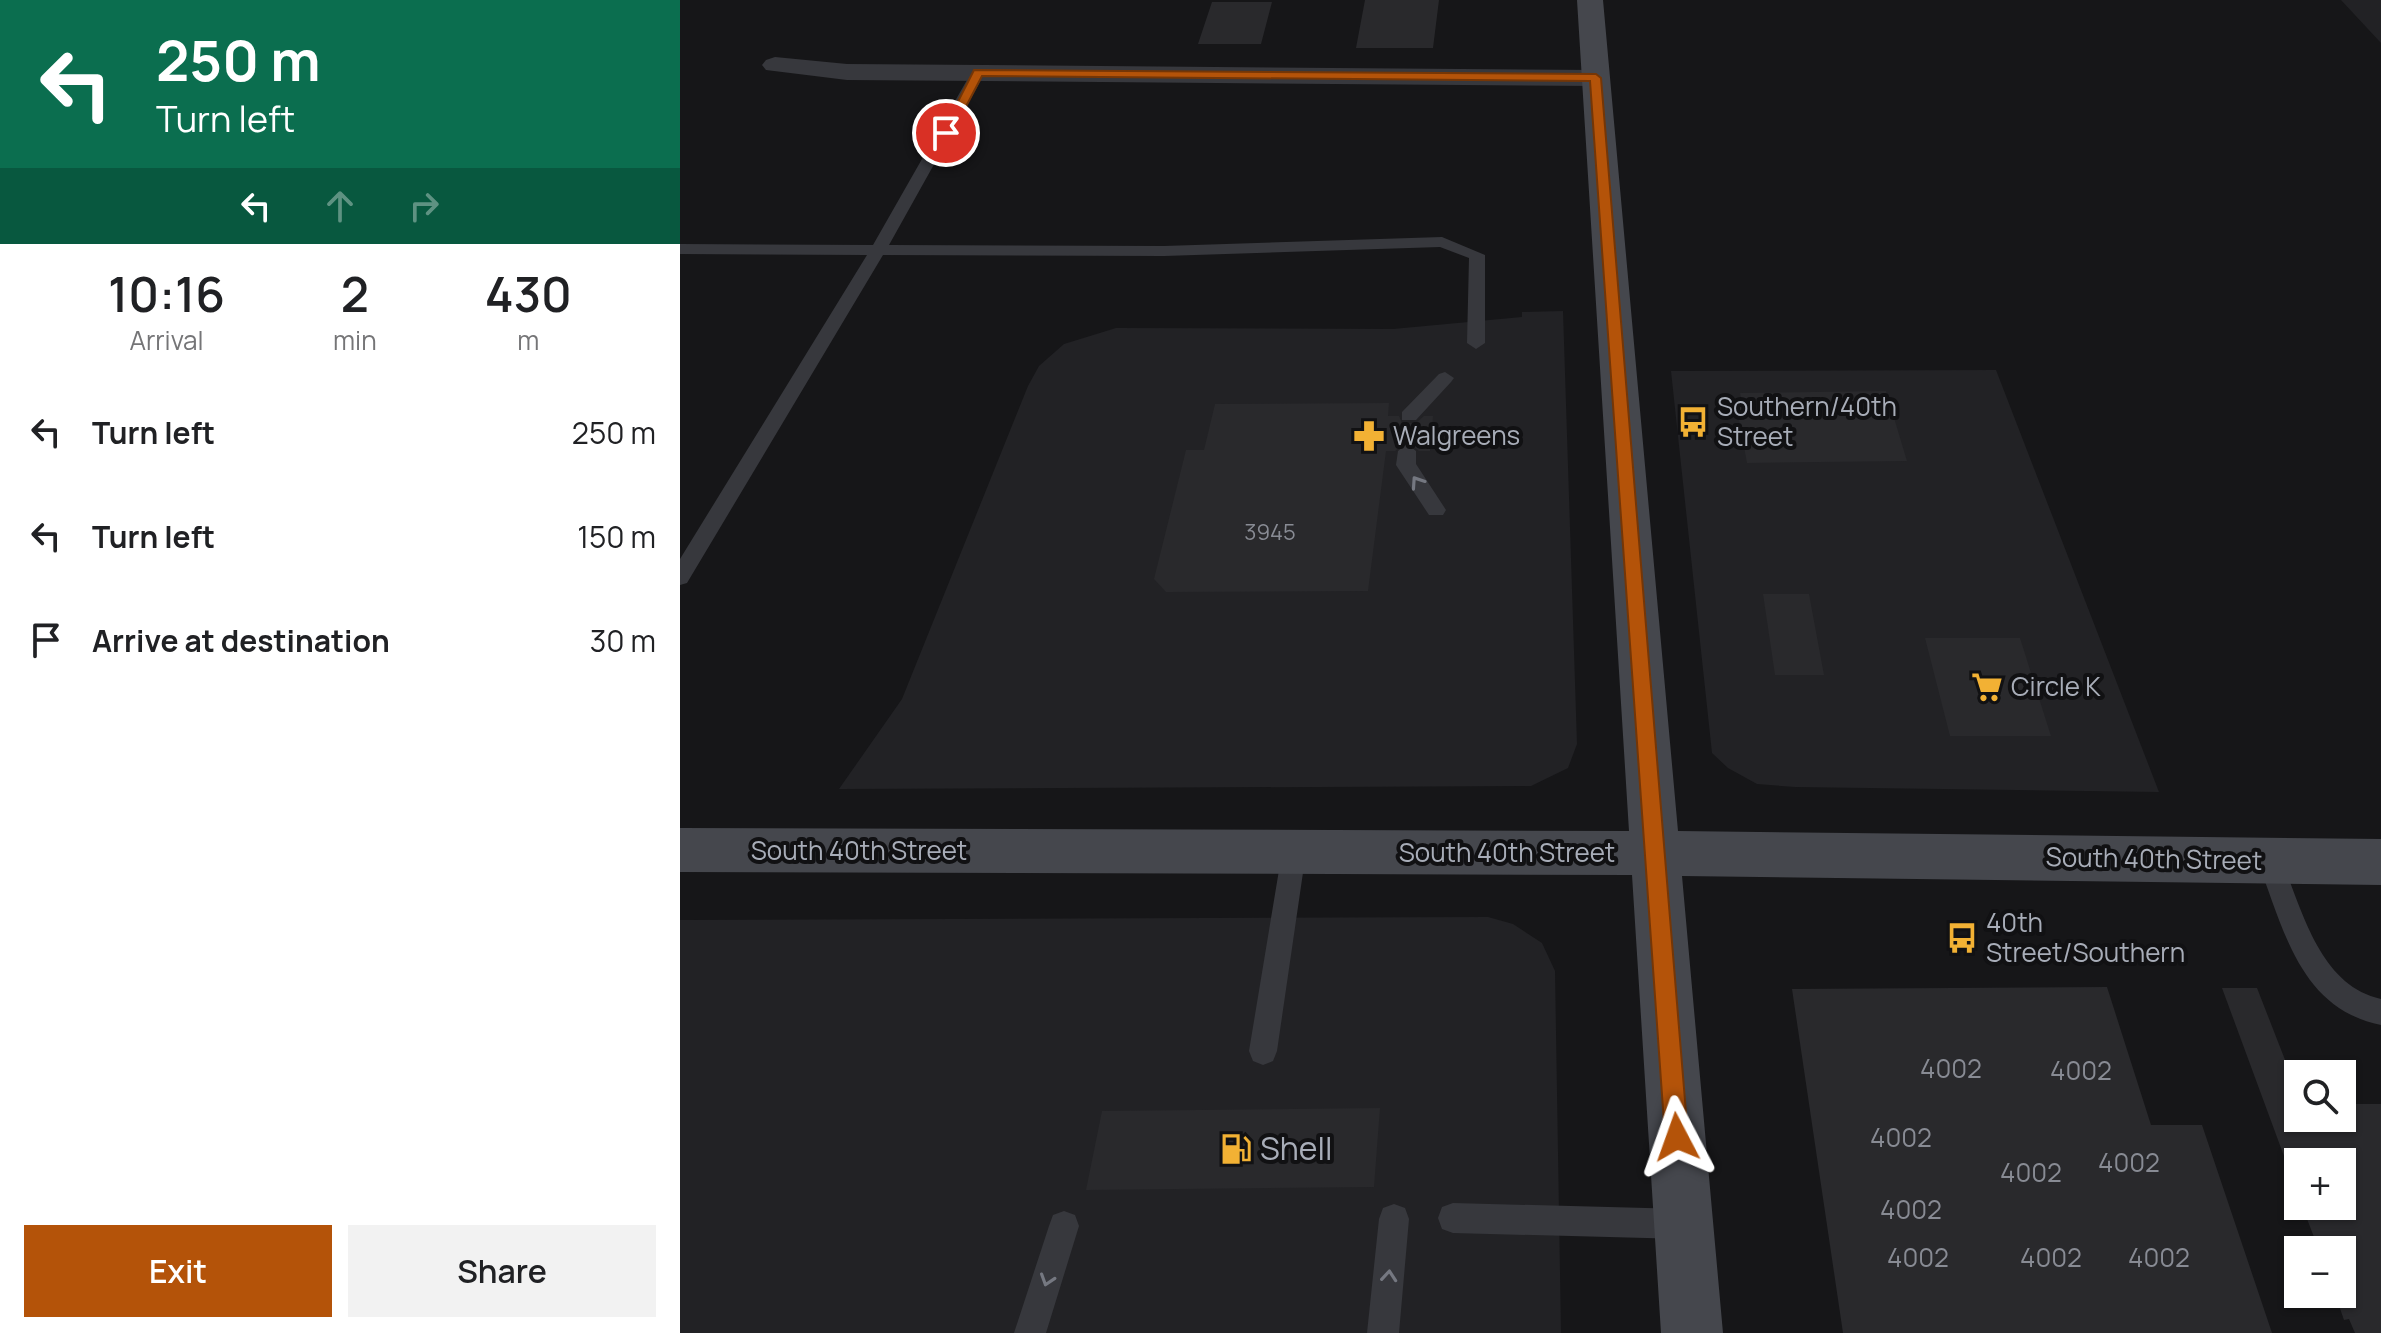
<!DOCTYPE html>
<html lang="en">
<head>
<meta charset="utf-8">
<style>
  :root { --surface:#fff; --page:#f2f2f2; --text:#202124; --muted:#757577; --accent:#b45309 }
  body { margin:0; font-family:Manrope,sans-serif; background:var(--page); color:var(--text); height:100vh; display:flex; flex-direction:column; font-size:30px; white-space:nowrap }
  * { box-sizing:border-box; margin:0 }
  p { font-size:26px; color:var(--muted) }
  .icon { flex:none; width:44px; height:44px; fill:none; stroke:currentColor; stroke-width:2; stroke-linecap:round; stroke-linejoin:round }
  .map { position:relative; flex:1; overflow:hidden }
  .drawer { display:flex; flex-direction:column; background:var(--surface); width:680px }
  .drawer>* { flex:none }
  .hud { background:#0b6e4f; color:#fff; overflow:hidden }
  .tools { position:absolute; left:1604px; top:1060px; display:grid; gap:16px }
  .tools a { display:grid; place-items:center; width:72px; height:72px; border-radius:0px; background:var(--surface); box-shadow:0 2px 6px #0004; font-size:40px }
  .pin { position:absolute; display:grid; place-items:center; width:68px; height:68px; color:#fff; margin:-34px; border:4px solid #fff; border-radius:50%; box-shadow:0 2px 8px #0007 }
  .me { position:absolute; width:88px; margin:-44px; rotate:356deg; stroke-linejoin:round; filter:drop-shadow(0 0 6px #0008) }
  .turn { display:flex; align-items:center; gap:28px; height:168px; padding:0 24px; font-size:36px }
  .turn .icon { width:104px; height:104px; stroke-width:2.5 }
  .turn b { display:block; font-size:56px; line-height:68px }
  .lanes { display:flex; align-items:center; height:76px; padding:0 24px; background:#0003; justify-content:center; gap:40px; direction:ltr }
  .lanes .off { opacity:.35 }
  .eta { display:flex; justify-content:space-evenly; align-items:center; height:136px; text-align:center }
  .eta b { font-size:48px; font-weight:600; line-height:56px }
  .button { display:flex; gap:16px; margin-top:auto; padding:16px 24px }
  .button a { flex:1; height:92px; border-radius:0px; background:var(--accent); color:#fff; font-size:32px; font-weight:600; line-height:92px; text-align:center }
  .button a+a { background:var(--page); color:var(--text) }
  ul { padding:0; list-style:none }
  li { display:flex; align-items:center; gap:24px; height:104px; padding:0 24px }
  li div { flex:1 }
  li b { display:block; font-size:30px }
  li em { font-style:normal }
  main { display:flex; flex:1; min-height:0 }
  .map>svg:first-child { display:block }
  .built { fill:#222225 }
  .building { fill:#29292c }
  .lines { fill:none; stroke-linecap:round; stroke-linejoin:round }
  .service { fill:#37383d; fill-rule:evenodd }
  .minor { fill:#37383d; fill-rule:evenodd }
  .secondary { fill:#45474d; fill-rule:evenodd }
  .oneway { stroke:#757881 }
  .route { fill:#b45309; stroke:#753606; stroke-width:2 }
  .labels { text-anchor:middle; stroke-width:8; stroke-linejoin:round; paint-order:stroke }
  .number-label { font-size:22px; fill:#888b94 }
  .poi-label { font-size:26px; fill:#a8adb8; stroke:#111113; text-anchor:start }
  .street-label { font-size:26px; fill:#a8adb8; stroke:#111113 }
  .near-number-label { font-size:26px; fill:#888b94 }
  .near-poi-label { font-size:32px; fill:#a8adb8; stroke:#111113; text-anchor:start }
</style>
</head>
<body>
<main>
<section class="drawer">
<div class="hud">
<div class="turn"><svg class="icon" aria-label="left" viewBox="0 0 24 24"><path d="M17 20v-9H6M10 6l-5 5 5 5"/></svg><div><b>250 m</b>Turn left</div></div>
<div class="lanes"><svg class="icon" aria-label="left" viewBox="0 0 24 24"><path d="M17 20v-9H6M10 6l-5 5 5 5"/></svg><svg class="icon off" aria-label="ahead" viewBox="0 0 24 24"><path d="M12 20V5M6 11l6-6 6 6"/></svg><svg class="icon off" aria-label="right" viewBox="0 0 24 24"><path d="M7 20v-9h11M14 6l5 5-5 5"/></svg></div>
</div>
<div class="eta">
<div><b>10:16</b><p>Arrival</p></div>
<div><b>2</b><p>min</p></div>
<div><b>430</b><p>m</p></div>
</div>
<ul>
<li><svg class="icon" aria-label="left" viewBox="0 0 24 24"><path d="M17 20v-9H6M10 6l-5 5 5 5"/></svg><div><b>Turn left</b></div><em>250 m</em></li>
<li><svg class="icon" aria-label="left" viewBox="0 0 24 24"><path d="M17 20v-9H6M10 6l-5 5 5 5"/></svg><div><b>Turn left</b></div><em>150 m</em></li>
<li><svg class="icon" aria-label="arrive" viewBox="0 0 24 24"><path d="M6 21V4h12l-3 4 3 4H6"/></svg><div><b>Arrive at destination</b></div><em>30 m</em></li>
</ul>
<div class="button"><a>Exit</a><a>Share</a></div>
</section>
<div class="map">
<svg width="1701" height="1333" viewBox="0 0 1701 1333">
  <rect width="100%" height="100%" fill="#161618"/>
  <path class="built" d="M1661,0H1701V43Z
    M883,311L897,744L888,768L851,786L159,789L222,699L348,386L359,366L384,344L436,328L713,329L842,317V312Z
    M1316,370L1479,792L1115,787L1077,784L1048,768L1032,753L991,371Z
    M808,917L833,924L862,943L875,971L881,1333H0V920Z"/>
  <path class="building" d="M685,0H759L753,48H676Z
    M532,2H592L581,44H518Z
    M1206,391L1227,461L1067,463L1055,398H1061L1060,393Z
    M709,403L708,416H719L722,423H736L744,416H753L750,451H739L727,441L715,451H706L688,591L486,592L474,579L506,450H524L535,404Z
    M1083,594H1129L1144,675H1095Z
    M1245,638H1340L1371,736H1270Z
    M1427,987L1471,1125H1522L1592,1333H1163L1112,989Z
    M1542,988H1577L1618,1093V1118H1662V1104H1701V1333H1675L1669,1319L1664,1320L1655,1294H1662V1250H1639L1622,1206H1662V1162H1618V1194Z
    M700,1108L694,1187L406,1190L422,1111Z"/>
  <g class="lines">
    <path class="service" d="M298,69L305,73L209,245L484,246L762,237L805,255V343L796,349L787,343L789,258L760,247L484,256L203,255L7,583L0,585V559L187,255L0,254V244L193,245L291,73Z
      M765,372L774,378L771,382L736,420H722V412L759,374Z
      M727,444L736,451V464L766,510L763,515H749L716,465L718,451Z
      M614,841L623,844L626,852L597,1051L593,1061L583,1065L573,1061L569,1051L602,852L605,844Z
      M1589,849L1598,852C1621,904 1637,985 1701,999V1025C1619,1008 1604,929 1577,860L1580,852Z
      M773,1203L1004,1209L1015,1213L1019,1224L1015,1235L1004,1239L773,1233L762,1229L758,1218L762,1207Z
      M714,1204L725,1208L729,1219L719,1333H687L699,1219L703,1208Z
      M384,1211L395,1215L399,1226L366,1333H334L369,1226L373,1215Z"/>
    <path class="minor" d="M95,57L167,64L916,70L929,78L916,86L167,80L86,70L82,65L86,60Z"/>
    <path class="secondary" d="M897,0H923L998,831L1701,839V885L1002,876L1043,1333H981L952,875L0,872V828L949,831Z"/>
  </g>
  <defs><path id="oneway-chevron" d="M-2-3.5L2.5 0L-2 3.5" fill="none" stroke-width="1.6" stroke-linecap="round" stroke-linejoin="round" transform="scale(2)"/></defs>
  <g class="oneway">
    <use href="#oneway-chevron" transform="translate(737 482) rotate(-124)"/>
    <use href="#oneway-chevron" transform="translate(709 1276) rotate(-85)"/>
    <use href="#oneway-chevron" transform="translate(367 1280) rotate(108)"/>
  </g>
  <path class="route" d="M294,70L916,74L921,78L1008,1137L1005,1145L997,1149L988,1145L985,1137L910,81L302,76L272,133L261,135Z"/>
  <defs>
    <symbol id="bus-bare" viewBox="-9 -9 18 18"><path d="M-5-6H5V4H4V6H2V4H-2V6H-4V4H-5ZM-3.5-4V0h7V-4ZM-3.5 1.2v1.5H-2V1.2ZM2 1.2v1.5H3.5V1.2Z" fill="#f2b134" stroke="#111113" stroke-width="2.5" paint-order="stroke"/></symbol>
    <symbol id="pharmacy-bare" viewBox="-9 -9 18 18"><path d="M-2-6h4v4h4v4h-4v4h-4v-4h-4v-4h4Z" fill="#f2b134" stroke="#111113" stroke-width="2.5" paint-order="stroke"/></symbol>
    <symbol id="supermarket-bare" viewBox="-9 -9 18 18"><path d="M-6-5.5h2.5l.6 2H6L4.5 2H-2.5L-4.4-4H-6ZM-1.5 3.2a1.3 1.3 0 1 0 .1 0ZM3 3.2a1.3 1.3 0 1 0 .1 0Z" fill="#f2b134" stroke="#111113" stroke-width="2.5" paint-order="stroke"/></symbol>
    <symbol id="fuel-bare" viewBox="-9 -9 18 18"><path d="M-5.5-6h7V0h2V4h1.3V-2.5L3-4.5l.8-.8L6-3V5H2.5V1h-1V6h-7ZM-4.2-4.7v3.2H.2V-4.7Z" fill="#f2b134" stroke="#111113" stroke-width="2.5" paint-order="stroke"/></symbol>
  </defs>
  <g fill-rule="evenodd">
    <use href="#bus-bare" x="991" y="400" width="44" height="44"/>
    <use href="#pharmacy-bare" x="667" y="414" width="44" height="44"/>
    <use href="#supermarket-bare" x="1285" y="665" width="44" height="44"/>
    <use href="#bus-bare" x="1260" y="916" width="44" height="44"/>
    <use href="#fuel-bare" x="534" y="1127" width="44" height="44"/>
  </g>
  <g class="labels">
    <g class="number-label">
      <text x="590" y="540">3945</text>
    </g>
    <g class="poi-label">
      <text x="1037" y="416">Southern/40th<tspan x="1037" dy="30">Street</tspan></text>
      <text x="713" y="445">Walgreens</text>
      <text x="1331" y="696">Circle K</text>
      <text x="1306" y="932">40th<tspan x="1306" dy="30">Street/Southern</tspan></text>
    </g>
    <g class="street-label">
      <text x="179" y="860">South 40th Street</text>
      <text x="827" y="862">South 40th Street</text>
      <text transform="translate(1474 859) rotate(1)" y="9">South 40th Street</text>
    </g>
    <g class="near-number-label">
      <text x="1271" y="1078">4002</text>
      <text x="1401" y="1080">4002</text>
      <text x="1221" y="1147">4002</text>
      <text x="1449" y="1172">4002</text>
      <text x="1351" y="1182">4002</text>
      <text x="1231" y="1219">4002</text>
      <text x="1238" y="1267">4002</text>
      <text x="1371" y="1267">4002</text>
      <text x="1479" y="1267">4002</text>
    </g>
    <g class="near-poi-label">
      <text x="580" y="1160">Shell</text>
    </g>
  </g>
</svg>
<div class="tools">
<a><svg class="icon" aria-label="search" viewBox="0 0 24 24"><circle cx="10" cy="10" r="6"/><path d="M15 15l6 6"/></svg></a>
<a>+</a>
<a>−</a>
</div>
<div class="pin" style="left:266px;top:133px;background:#d93025"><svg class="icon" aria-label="arrive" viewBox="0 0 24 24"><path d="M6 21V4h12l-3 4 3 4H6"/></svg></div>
<svg class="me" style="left:997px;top:1137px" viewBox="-20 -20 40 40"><path d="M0-17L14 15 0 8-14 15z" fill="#b45309" stroke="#fff" stroke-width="4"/></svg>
</div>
</main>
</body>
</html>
